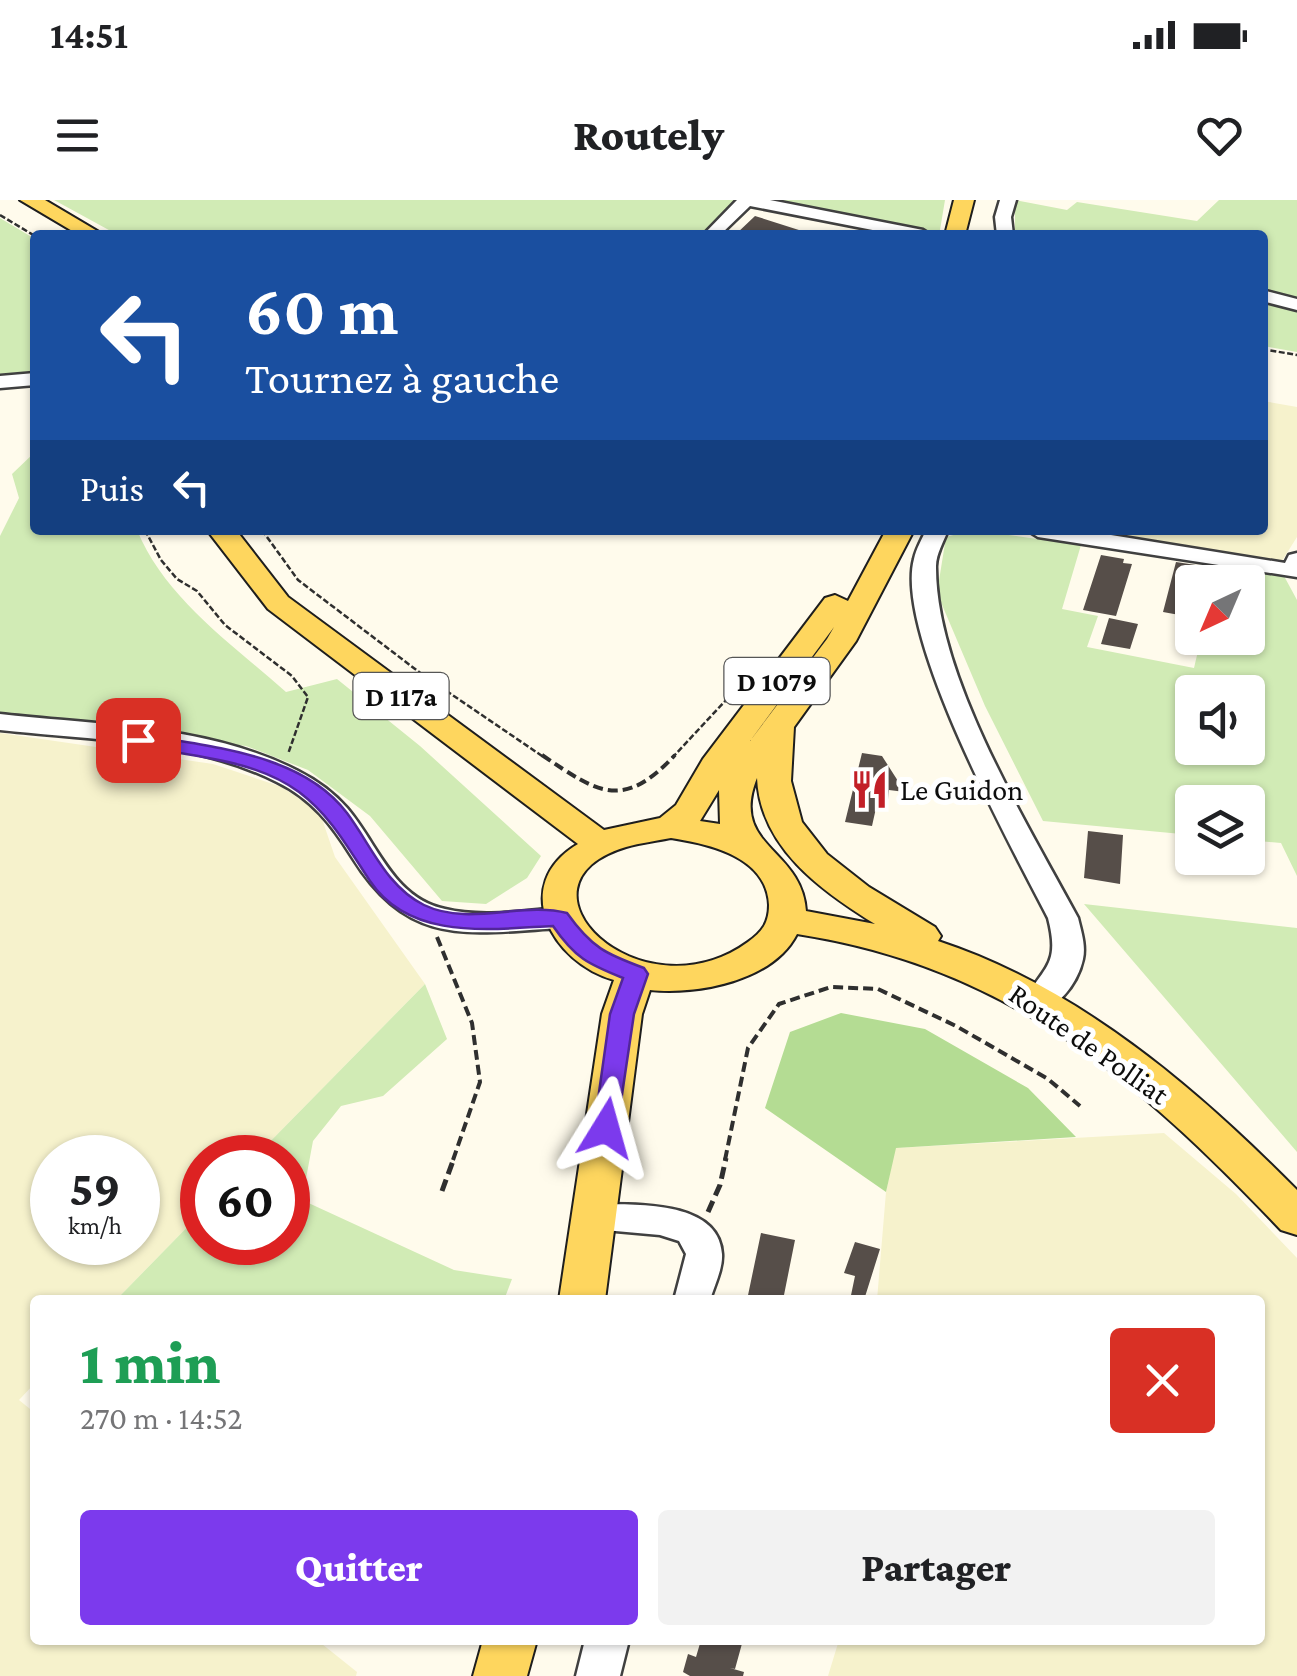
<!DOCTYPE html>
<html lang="fr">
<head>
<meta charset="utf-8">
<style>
  :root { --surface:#fff; --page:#f2f2f2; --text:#202124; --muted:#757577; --accent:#7c3aed }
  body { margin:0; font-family:"Crimson Pro",serif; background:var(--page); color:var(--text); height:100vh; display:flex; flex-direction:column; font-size:38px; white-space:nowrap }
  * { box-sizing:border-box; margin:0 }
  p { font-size:32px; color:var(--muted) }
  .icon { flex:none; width:55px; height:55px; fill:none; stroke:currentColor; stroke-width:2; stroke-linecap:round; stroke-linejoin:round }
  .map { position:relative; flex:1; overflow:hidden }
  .panel { position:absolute; left:30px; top:1095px; width:1235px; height:350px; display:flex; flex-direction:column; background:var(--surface); border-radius:10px; box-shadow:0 2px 8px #0004 }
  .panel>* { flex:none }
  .hud { position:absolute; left:30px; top:30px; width:1238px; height:305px; border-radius:10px; box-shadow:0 2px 8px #0004; background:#1a4fa0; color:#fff; overflow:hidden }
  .needle { width:65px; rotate:224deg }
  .controls { position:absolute; left:1175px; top:365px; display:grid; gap:20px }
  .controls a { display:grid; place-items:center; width:90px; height:90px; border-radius:10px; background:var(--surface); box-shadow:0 2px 8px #0004; font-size:50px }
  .speed { position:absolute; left:30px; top:935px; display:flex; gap:20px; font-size:50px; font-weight:700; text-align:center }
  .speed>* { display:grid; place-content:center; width:130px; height:130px; border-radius:50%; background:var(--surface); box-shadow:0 2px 8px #0004; line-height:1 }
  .speed small { font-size:25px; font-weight:400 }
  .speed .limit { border:15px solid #d22; background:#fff; color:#111 }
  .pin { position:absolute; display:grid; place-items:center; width:85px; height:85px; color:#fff; margin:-42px; border-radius:20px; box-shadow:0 5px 15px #0006 }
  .me { position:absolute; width:110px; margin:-55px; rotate:8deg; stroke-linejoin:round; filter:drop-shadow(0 0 8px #0008) }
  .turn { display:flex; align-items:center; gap:35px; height:210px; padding:0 50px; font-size:45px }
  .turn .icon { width:130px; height:130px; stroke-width:2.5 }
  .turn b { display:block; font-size:70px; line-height:85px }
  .then { display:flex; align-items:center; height:95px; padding:0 50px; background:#0003; gap:20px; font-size:38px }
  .round { display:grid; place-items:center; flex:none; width:105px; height:105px; border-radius:10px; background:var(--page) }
  .headline { display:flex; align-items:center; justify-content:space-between; height:170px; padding:0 50px }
  h1 { font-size:60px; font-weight:800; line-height:75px; color:#1e9e55 }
  .cta { display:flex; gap:20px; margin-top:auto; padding:20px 50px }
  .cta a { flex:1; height:115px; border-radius:10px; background:var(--accent); color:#fff; font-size:40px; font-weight:800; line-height:115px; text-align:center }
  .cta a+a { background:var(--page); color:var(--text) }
  .status { display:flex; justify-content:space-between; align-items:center; height:70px; padding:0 50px; background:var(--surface); direction:ltr }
  .status svg { height:28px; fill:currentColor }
  header { display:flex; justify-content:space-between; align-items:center; height:130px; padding:0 50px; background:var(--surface); font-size:45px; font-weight:800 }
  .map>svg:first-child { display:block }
  .farmland { fill:#f6f2cc; fill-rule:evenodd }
  .green { fill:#d1ebb5; fill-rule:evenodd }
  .forest { fill:#b4dc93 }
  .building { fill:#564e49 }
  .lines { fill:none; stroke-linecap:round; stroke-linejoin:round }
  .minor-casing { stroke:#404040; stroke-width:5 }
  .major-casing { stroke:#1e1e1e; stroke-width:4 }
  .path-far2 { stroke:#2f2f2f; stroke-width:2.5; stroke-dasharray:6 2.5; stroke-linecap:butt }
  .path-far1 { stroke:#2f2f2f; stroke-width:4; stroke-dasharray:10 5; stroke-linecap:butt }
  .path { stroke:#2f2f2f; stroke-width:5; stroke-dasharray:12 6; stroke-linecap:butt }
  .minor { fill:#fff; fill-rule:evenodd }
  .major { fill:#fed65e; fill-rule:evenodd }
  .route { fill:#7c3aed; stroke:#51269a; stroke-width:2.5 }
  .labels { text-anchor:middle; stroke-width:10; stroke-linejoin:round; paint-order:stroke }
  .shield { fill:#fff; stroke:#565656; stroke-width:2.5 }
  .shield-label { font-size:28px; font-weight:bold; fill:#0d0d0d }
  .poi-label { font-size:30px; fill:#0d0d0d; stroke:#fff; text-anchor:start }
  .street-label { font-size:30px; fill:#0d0d0d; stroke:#fff }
</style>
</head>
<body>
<div class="status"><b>14:51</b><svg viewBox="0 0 49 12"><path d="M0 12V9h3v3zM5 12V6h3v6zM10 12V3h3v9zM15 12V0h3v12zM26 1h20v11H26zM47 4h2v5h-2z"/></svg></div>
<header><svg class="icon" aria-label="menu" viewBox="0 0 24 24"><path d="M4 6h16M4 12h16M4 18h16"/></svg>Routely<svg class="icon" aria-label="heart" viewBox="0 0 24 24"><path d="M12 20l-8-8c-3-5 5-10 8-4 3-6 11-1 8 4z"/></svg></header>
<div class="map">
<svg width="1297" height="1476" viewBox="0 0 1297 1476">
  <rect width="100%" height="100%" fill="#fffbec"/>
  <path class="farmland" d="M1263,201L1297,207V337L1280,364L1054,330H1262Z
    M0,533L213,564L282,587L320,613L335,657L425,784L255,957L202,958V1012L116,1100H35V1183L19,1200L35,1213V1440H317L357,1472L356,1476H0ZM52,958H138V1042H52Z
    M1164,933L1236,994L1297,1058V1476H828L839,1440H1260V1100H877L886,992L895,948Z"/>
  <path class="green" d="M54,0H735L731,10L704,35H118Z
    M759,0H945L940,30L922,31Z
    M1015,0L1067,10L1077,2L1197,21L1219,0H1297V99L1263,93L1262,35H1015Z
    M0,18L35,39V171L0,174Z
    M1262,99L1297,110V152L1263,146Z
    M35,252V330H137C165,398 232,444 286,492L337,479L420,546L541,656L527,678L486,704L442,701L370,616L308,570L246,546L0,516V336L19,298L12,274Z
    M972,330L1081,345L1062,409L1098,416L1087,447L1194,468L1201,438H1248V382H1212L1215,368L1284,376L1297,400V676L1281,643L1248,640V602H1192V635L1043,621L985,506L937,393L946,337ZM1192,492H1248V548H1192Z
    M1084,704L1297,728V952Z
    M425,784L447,839L383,896L341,906L313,941L302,1000L454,1070L512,1079L504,1100H116L202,1012V1042H288V958L255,957Z"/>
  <path class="forest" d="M841,813L925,829L1028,888L1076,937L896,948L886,992L765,908L790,832Z"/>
  <path class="building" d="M755,16L802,31L801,35H735Z
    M1101,355L1124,359L1123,363L1132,364L1116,416L1083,410Z
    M1176,362L1202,366L1198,382H1192L1185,416L1163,412Z
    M1109,418L1138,424L1130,449L1101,444Z
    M862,553L882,556L905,592L889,590L887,609L876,608L872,626L845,622Z
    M1088,631L1123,635L1120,684L1084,678Z
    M761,1033L795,1040L783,1100H747Z
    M855,1042L880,1049L864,1100H850L855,1076L844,1073Z
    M701,1440H743L735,1469L730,1468L744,1472L743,1476H690L683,1472L688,1454L696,1457Z"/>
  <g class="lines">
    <defs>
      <path id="minor" d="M737,0H770L923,30L931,35H898L750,6L720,35H703Z
        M1000,0H1016L1011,17L1013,35H997L995,17Z
        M1262,90L1297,99V110L1262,101Z
        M35,173V185L0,188V176Z
        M926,330H948C944,341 936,354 936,366C935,475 1027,623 1078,718C1081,731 1086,745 1083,759C1078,783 1054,817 1028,810L1023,802C1045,765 1060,765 1048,718C1011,646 894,434 914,359C916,349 922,339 926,330Z
        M1027,330H1080L1285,363L1289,355L1297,353V377L1038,337Z
        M0,514C98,525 209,525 298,571C316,580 334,593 347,608C378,644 393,698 445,709C482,718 522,711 559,708L569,711L574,718L569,725L559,728C465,734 408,747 352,657C332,625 312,599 277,582C194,540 91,540 0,530Z
        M594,1004C632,1005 719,999 722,1054C723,1069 714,1086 710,1100H674L686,1054L679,1041L660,1035L582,1028L576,1018L582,1008Z
        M585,1440H629L620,1476H576Z"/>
      <path id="major" d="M20,0H45L104,35H79Z
        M954,0H974L965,35H945Z
        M207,330H236L288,397L604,630L660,618L676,605L703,559L825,398L835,395L848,401L886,330H914L856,441L794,527L791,581L802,622L827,654L869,687L935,727L941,736L938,741C1078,787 1195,887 1297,990V1035L1281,1030C1138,880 1009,767 797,734C773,781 698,795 650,790L642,814L605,1100H559L602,814L614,780C552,763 509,685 578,644L268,409ZM834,427L827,439L750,541ZM757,578C760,647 821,691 875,724L806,711C802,648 729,647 757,578ZM719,590L720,624L700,621ZM671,638C710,644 767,657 769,705C769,723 762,732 748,742C640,820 501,685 626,647C640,643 656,641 671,638Z
        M483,1440H537L527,1476H473Z"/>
    </defs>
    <use href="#minor" class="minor-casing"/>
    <use href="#major" class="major-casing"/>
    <path class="path-far2" d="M0,15L35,36
      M1262,149L1297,155
      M145,330L161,360L177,379L197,391L225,425L292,476L308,497L288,554
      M262,330L298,380L423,475L545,558
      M672,558L740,485"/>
    <path class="path-far1" d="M542,555C598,593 623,611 675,555
      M437,737L472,823L480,882L453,960
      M725,960L748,848L779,804L831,787L878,789L956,826L1048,879L1080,906"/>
    <path class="path" d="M442,991L454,958
      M708,1012L720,985L726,958"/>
    <use href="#minor" class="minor"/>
    <use href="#major" class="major"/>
  </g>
  <path class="route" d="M138,534C207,547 301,552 347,613C371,645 386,686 424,705C470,727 522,701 567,713C592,748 606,754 644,768L648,774L634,814L616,935H597L594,928L610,814L623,778C588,764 575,758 553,726C491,729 410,741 370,681C348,648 331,616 299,592C251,557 187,557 131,544V535Z"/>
  <defs>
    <symbol id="restaurant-bare" viewBox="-9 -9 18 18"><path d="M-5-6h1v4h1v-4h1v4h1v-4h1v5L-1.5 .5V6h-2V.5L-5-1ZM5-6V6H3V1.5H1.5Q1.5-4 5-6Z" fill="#c21f28" stroke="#fff" stroke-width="2.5" paint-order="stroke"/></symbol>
  </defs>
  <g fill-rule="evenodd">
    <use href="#restaurant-bare" x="842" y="562" width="55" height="55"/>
  </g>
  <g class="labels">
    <g class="shield">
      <rect x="724.5" y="458" width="105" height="46" rx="8"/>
      <rect x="353.5" y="473" width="95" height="46" rx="8"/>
    </g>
    <g class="shield-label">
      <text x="777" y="491">D 1079</text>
      <text x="401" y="506">D 117a</text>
    </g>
    <g class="poi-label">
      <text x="900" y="600">Le Guidon</text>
    </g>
    <g class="street-label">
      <text transform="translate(1089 844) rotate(35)" y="10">Route de Polliat</text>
    </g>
  </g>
</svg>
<div class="controls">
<a><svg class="needle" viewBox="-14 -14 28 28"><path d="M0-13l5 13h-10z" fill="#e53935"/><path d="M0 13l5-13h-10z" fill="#757577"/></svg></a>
<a><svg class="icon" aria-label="sound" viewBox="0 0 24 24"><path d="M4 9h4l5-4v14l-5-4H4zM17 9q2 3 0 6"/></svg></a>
<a><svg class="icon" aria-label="layers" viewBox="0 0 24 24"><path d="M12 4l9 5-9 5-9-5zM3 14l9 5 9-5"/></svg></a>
</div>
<div class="speed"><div>59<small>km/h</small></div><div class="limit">60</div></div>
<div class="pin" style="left:138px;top:540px;background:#d93025"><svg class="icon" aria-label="arrive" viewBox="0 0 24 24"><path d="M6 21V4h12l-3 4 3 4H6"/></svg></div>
<svg class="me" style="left:606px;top:928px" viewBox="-20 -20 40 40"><path d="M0-17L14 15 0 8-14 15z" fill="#7c3aed" stroke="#fff" stroke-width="4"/></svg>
<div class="hud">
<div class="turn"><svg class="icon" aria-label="left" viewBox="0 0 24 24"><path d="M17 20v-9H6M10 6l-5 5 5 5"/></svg><div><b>60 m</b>Tournez à gauche</div></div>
<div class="then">Puis<svg class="icon" aria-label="left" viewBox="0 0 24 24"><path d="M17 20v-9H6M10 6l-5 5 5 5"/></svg></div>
</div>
<section class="panel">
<div class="headline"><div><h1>1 min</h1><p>270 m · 14:52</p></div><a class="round" style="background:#d93025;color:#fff"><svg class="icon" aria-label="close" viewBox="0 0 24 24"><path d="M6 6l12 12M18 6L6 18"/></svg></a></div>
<div class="cta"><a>Quitter</a><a>Partager</a></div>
</section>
</div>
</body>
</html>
